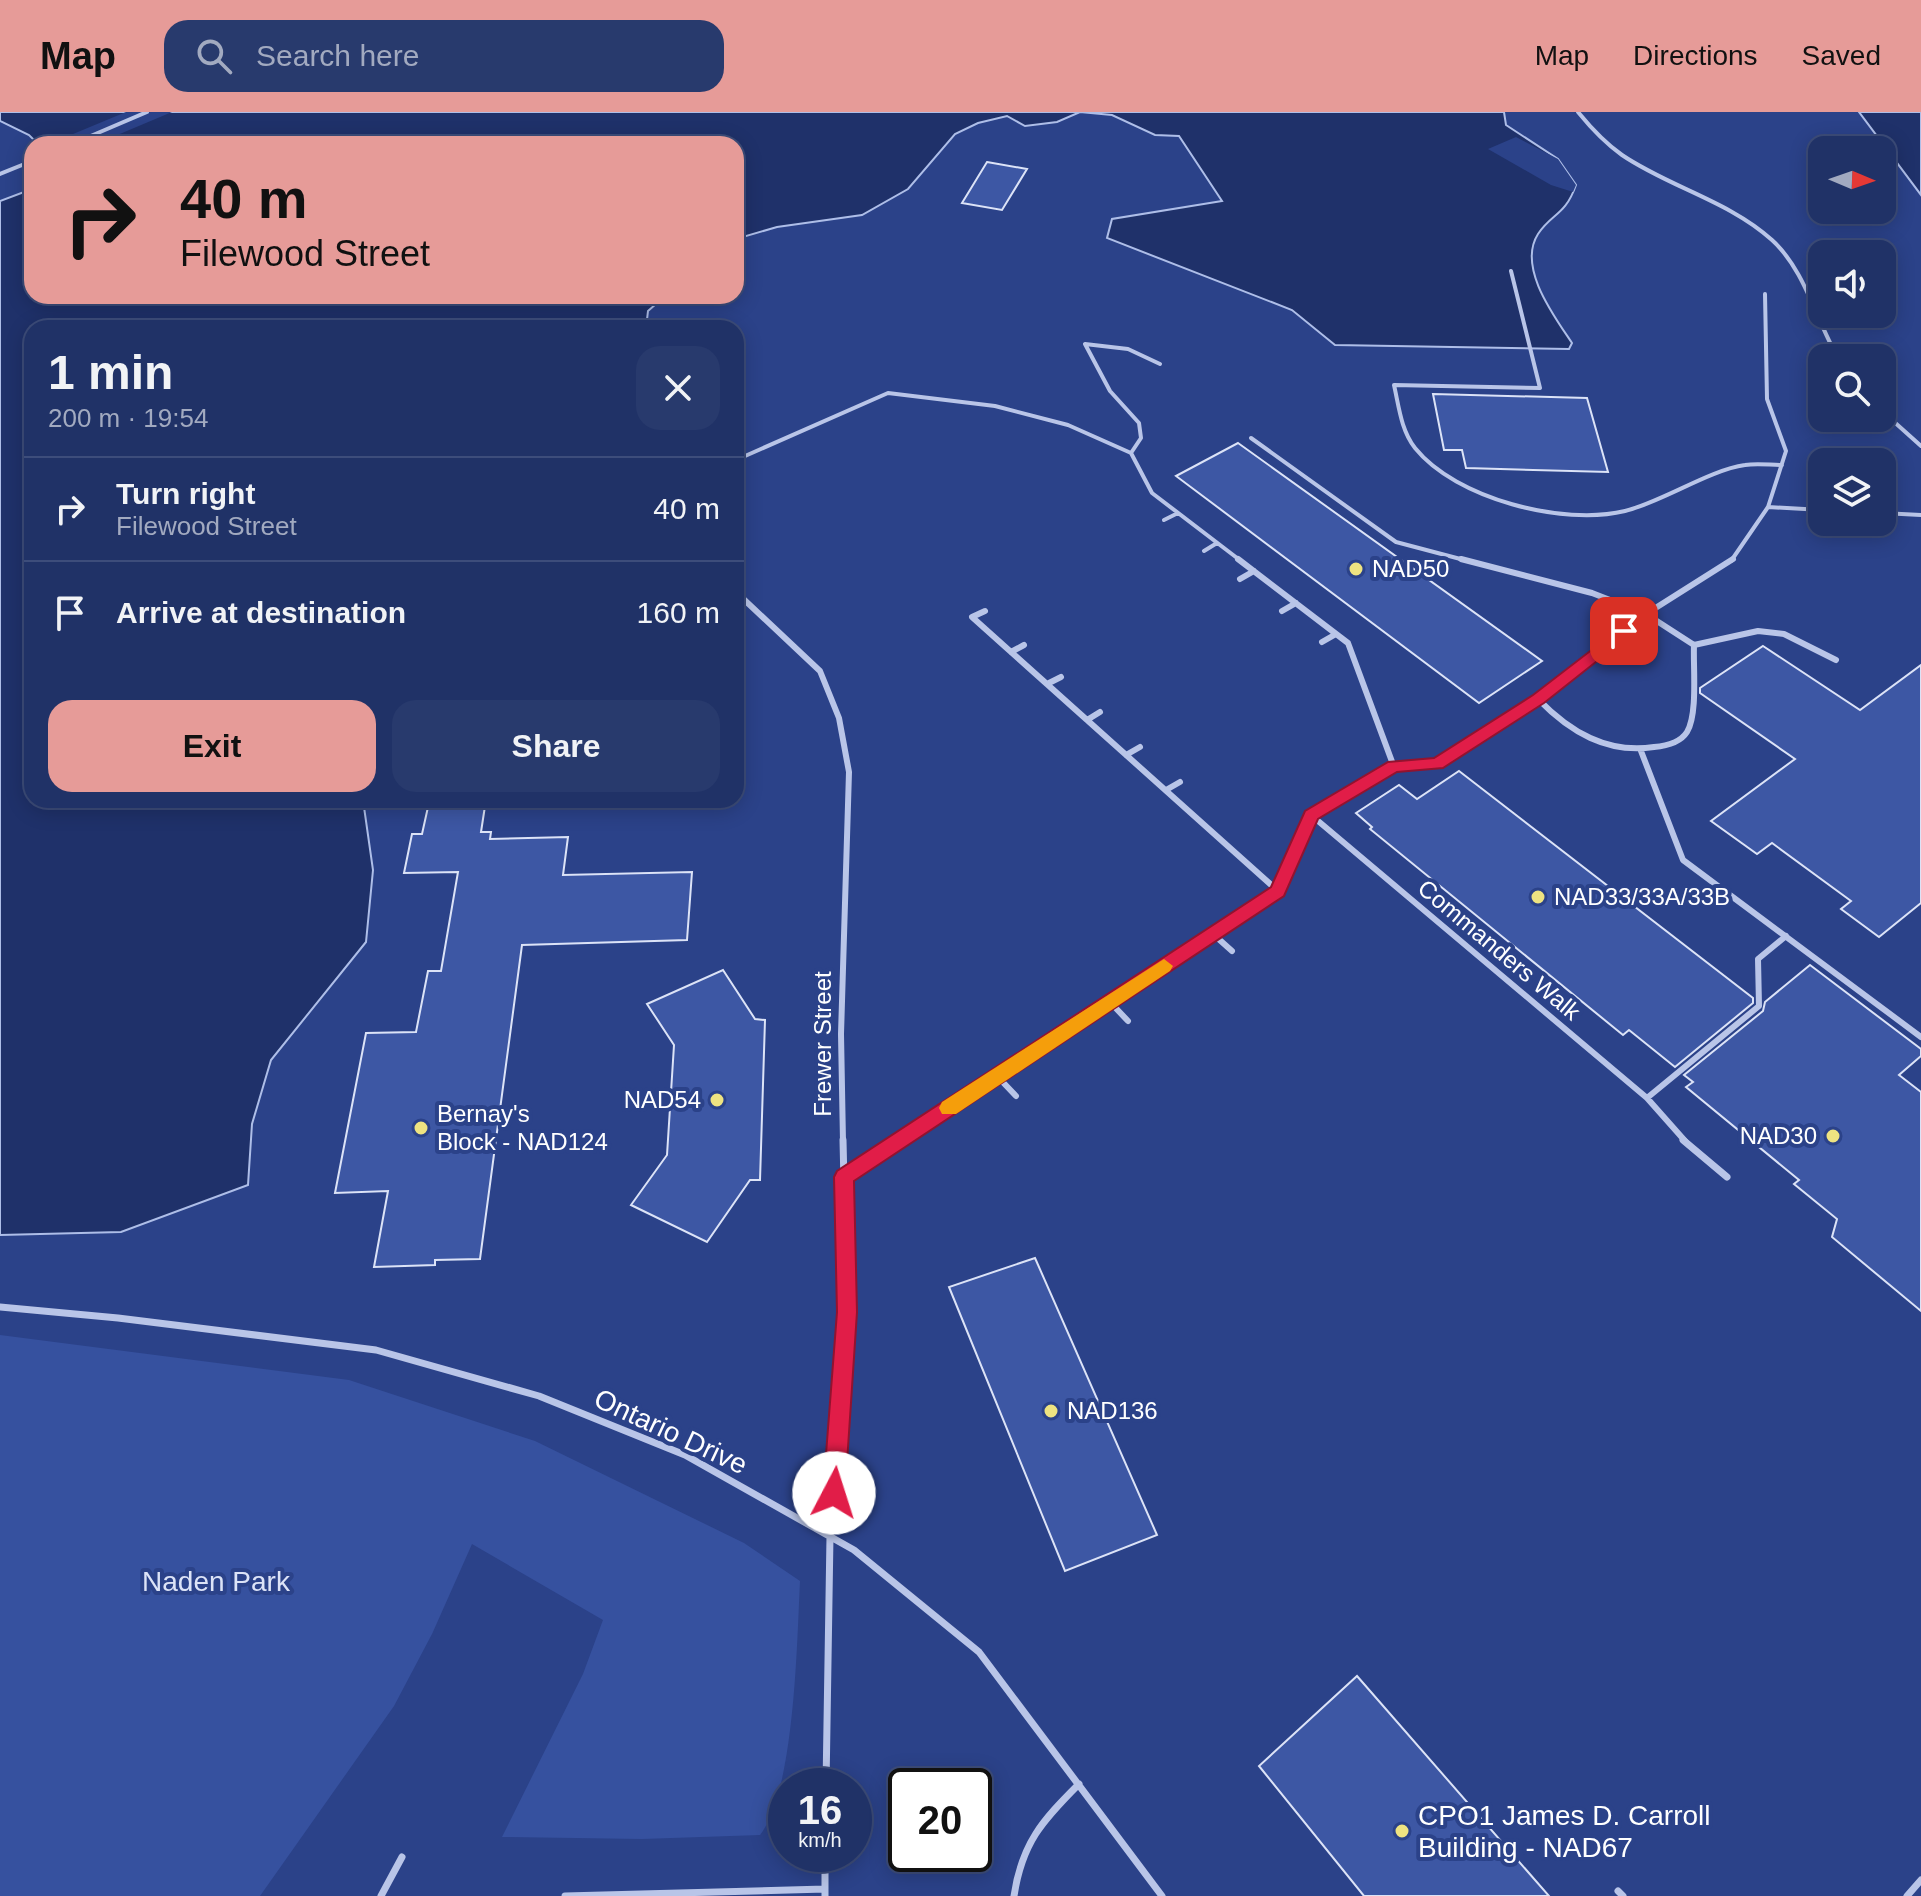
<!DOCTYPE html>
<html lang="en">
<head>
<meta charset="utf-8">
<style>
  :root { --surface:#203267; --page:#283a6d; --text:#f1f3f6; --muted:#a2aac0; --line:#3d4d7b; --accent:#e69b98 }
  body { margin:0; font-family:Arial,sans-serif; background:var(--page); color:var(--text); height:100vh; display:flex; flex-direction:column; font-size:30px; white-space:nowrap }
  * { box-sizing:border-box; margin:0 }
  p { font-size:26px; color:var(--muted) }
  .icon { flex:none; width:44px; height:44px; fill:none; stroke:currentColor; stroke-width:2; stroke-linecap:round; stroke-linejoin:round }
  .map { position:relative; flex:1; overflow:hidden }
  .panel { position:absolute; left:24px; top:208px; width:720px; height:488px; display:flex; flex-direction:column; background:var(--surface); border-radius:24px; box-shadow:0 4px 20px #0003,0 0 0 2px var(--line) }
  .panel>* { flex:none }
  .top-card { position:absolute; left:24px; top:24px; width:720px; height:168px; border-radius:24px; box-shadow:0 4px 20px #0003,0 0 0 2px var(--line); background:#e69b98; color:#111; overflow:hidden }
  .needle { width:52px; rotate:92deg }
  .tools { position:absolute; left:1808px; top:24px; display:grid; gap:16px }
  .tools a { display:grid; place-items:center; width:88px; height:88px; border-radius:16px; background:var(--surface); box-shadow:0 4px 20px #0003,0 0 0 2px var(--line); font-size:40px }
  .speed { position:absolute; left:768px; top:1656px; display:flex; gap:16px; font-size:40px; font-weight:700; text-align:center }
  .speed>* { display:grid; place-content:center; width:104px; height:104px; border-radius:50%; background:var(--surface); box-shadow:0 4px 20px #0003,0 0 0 2px var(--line); line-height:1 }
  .speed small { font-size:20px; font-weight:400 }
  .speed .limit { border:4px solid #111; border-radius:12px; background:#fff; color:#111 }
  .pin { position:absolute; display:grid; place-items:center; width:68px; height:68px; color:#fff; margin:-34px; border-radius:16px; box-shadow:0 4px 12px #0006 }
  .me { position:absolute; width:88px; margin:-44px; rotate:5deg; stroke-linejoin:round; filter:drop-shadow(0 0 6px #0008) }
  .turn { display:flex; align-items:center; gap:28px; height:168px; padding:0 24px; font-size:36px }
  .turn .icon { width:104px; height:104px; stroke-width:2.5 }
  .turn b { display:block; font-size:56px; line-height:68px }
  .round { display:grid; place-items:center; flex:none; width:84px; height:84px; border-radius:24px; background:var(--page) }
  .head { display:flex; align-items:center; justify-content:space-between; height:136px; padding:0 24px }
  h1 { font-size:48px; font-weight:600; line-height:60px }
  .cta { display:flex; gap:16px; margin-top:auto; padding:16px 24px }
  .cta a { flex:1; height:92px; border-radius:24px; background:var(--accent); color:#111; font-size:32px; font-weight:600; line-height:92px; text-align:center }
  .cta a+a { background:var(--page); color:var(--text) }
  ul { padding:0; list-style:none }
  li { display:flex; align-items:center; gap:24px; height:104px; padding:0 24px; border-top:2px solid var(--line) }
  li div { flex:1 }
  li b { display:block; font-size:30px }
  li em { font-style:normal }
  header { display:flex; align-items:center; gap:48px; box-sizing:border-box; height:112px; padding:0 40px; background:var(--accent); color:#111 }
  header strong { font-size:38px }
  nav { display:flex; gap:44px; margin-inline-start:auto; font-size:28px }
  .search { width:560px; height:72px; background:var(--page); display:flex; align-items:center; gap:20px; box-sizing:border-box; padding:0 28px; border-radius:24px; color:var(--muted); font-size:30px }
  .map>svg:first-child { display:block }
  .green { fill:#36519f }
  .water { fill:#1f316a; stroke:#aebee8; stroke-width:2 }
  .pier { fill:#2b4289 }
  .building { fill:#3d57a4; stroke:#dce3f7; stroke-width:2 }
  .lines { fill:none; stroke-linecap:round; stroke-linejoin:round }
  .lane-far2 { stroke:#b9c5e8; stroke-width:4 }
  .lane-far1 { stroke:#b9c5e8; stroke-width:6 }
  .lane { stroke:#b9c5e8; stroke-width:7 }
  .route { fill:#e11d48; stroke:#92132f; stroke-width:2 }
  .slow { fill:#f59e0b }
  .poi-dot { fill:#eee381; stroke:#2b4289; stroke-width:3 }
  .labels { text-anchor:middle; stroke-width:8; stroke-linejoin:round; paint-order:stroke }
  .poi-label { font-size:24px; fill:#fff; stroke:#2b4289; text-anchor:start }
  .street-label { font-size:24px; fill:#fff; stroke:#2b4289 }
  .near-street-label { font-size:28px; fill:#fff; stroke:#2b4289 }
  .near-park-label { font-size:28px; fill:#dce3f7; stroke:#2b4289 }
  .near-poi-label { font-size:28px; fill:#fff; stroke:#2b4289; text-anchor:start }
</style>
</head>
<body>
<header>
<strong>Map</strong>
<div class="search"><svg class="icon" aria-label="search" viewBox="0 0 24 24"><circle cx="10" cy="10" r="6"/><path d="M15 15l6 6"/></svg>Search here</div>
<nav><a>Map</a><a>Directions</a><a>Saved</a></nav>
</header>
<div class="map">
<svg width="1921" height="1784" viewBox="0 0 1921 1784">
  <rect width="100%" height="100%" fill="#2b4289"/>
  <path class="green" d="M0,1223L349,1268L535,1329L744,1431L800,1469C797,1528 795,1679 760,1723L642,1727L502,1725L583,1562L603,1508L472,1432L432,1522L394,1594L260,1784H0Z"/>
  <path class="water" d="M0,0H1504L1506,13L1558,47L1576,73C1565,104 1552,101 1538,122C1517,155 1554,204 1572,231L1569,237L1335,233L1292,198L1107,126L1112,107L1222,89L1179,24L1155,23L1112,3L1080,0L1057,10L1025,14L1007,4L978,11L955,22L908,77L862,103L777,115L736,127V32H38L29,23L0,9Z
    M1859,0H1921V83Z
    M32,77V184H665L648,199L646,216H32V688H363L373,758L366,830L271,948L252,1012L248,1073L121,1120L0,1123V89Z"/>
  <path class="pier" d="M126,0H172L96,32H49Z
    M1516,25L1558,47L1576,73L1573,80L1551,73L1488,37Z"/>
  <path class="building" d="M987,50L1027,57L1002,98L962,91Z
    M1433,282L1587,286L1608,360L1466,356L1462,338H1444Z
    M1238,331L1542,549L1479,591L1176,364Z
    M1763,534L1860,598L1921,553V791L1879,825L1841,797L1851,789L1772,731L1757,742L1711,709L1795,647L1700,581V576Z
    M1459,659L1753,886V891L1675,955L1629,918L1623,923L1370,717L1372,715L1356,701L1399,673L1417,687Z
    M485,694L481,720H491L490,727L568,725L563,763L692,760L687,828L522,833L480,1147L435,1148V1153L374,1155L388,1079L335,1081L366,921L416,920L428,859H441L458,760L404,761L412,722H422L428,695Z
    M1810,853L1921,937V944L1899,963L1921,980V1199L1832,1125L1837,1107L1794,1072L1799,1068L1686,975L1693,970L1684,963L1763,899L1765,890Z
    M723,858L755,907L765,908L760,1068H750L707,1130L631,1093L667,1043L674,933L647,892Z
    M1035,1146L1157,1423L1065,1459L949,1175Z
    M1357,1564L1549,1784H1364L1259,1654Z"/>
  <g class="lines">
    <path class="lane-far2" d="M1578,0C1591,16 1605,31 1622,43C1669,75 1729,89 1772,128C1805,158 1816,208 1838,246
      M72,32L147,0
      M0,62L32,49
      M1511,159L1540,276L1394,273C1399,295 1401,318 1415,336C1456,387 1563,414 1625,399C1662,390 1709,358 1745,353C1757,351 1770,353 1782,353
      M1882,299L1921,334
      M1251,326L1396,430L1468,449
      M1131,341L1141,326L1139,311L1110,279L1085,232L1128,237L1160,252
      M736,348L888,281L995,294L1068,313L1131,341L1152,381L1241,449
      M1768,395L1822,398
      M1882,401L1921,403
      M1164,408L1178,401
      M1204,439L1217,431
      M1731,449L1768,395L1786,339L1767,287L1765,182"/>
    <path class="lane-far1" d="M1238,447L1348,531L1394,655
      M1461,447L1592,481L1646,502L1694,533L1758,519L1784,522L1836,548
      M1240,467L1254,459
      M736,480L820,559L839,606L849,660L841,922L843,1030
      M985,499L972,505L1278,779
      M1282,499L1296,491
      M1322,530L1336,522
      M1011,540L1024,533
      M1047,572L1061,565
      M1538,587C1570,620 1607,642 1654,635C1666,634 1680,631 1687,620C1698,602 1693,555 1694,533
      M1087,608L1100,600
      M1641,639L1683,748L1921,925
      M1126,643L1140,635
      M1166,678L1180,670
      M1311,703L1647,986L1686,1030
      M1213,822L1232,839
      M1110,890L1128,909
      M997,964L1016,984
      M1647,986L1759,894L1758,847L1786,824
      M897,1030L1278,779L1311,703L1394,655L1438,652L1538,587L1646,502L1733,447"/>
    <path class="lane" d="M1683,1028L1727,1065
      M844,1065L900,1028
      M0,1195L118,1206L376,1238L539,1284L685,1343L854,1438L979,1540L1162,1784
      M826,1674L830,1424L847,1200L843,1028
      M825,1742V1784
      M1618,1779L1623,1784
      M381,1784L402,1745
      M565,1784L825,1777
      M1014,1784C1022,1731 1042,1709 1079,1672
      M1907,1784L1921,1768"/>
  </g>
  <path class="route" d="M1624,513L1630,515V523L1544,591L1443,656L1397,660L1318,707L1284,784L854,1069L857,1200L845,1381L842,1388L834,1392L826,1388L823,1381L837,1200L834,1065L837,1059L1271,775L1305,699L1388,650L1434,646L1533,583Z"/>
  <path class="slow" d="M1164,847L1173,854L1170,859L956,1002H942L939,996L942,990Z"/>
  <g class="poi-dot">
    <circle cx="1356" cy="457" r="8"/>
    <circle cx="1538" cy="785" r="8"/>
    <circle cx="717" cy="988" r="8"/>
    <circle cx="421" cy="1016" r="8"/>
    <circle cx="1833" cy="1024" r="8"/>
    <circle cx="1051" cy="1299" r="8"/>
    <circle cx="1402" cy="1719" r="8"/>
  </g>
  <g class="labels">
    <g class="poi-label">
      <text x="1372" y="465">NAD50</text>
      <text x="1554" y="793">NAD33/33A/33B</text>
      <text x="701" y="996" text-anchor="end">NAD54</text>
      <text x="437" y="1010">Bernay's<tspan x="437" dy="28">Block - NAD124</tspan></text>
      <text x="1817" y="1032" text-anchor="end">NAD30</text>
      <text x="1067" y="1307">NAD136</text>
    </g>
    <g class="street-label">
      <text transform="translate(1499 838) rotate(40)" y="8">Commanders Walk</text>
      <text transform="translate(823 932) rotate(-90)" y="8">Frewer Street</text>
    </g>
    <g class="near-street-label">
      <text transform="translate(671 1319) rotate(25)" y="10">Ontario Drive</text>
    </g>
    <g class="near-park-label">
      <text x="216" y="1479">Naden Park</text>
    </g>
    <g class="near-poi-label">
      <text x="1418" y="1713">CPO1 James D. Carroll<tspan x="1418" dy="32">Building - NAD67</tspan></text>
    </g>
  </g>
</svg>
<div class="tools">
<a><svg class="needle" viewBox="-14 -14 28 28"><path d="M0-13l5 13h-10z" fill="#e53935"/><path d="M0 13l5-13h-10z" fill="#a2aac0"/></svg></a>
<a><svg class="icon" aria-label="sound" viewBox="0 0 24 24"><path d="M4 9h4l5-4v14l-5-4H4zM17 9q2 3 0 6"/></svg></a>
<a><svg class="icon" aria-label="search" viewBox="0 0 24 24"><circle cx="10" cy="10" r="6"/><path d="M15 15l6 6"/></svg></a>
<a><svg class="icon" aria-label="layers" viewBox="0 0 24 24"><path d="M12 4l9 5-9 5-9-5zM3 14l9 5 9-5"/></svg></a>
</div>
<div class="speed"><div>16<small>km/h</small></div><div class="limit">20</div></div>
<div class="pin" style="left:1624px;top:519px;background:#d93025"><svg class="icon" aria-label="arrive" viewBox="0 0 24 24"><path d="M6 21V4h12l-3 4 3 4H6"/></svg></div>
<svg class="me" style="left:834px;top:1381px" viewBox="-20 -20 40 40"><circle r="19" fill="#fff"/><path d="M0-13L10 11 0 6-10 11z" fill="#e11d48"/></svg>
<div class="top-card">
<div class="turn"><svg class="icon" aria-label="right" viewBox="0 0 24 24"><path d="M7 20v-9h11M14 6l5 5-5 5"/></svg><div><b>40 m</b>Filewood Street</div></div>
</div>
<section class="panel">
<div class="head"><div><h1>1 min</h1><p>200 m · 19:54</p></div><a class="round"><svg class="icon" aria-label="close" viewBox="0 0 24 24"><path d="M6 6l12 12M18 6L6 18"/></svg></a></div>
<ul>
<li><svg class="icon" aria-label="right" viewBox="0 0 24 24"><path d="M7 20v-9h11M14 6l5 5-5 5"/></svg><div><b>Turn right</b><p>Filewood Street</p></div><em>40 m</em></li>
<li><svg class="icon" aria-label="arrive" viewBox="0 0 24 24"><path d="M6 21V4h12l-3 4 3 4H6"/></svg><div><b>Arrive at destination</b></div><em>160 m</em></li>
</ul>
<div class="cta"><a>Exit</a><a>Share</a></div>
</section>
</div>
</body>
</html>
